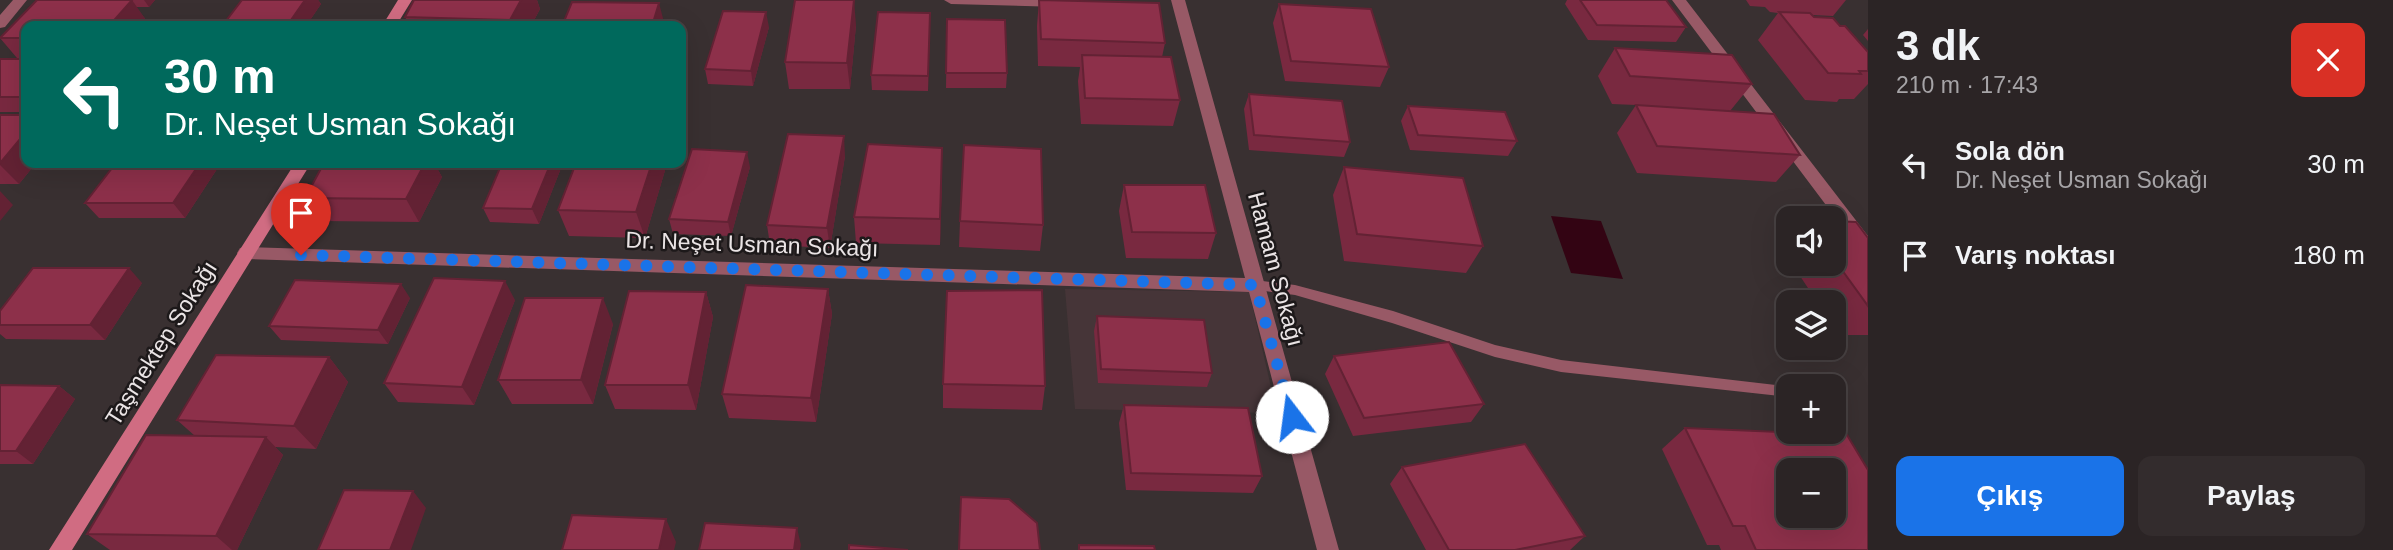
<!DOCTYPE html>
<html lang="tr">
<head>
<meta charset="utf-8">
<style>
  :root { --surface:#2b2425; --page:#332c2d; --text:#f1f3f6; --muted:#a6a4a7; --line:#474142; --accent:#1a73e8 }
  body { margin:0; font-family:Helvetica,sans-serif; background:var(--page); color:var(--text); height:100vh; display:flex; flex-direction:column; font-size:26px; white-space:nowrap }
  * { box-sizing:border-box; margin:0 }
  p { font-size:23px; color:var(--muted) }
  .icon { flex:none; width:38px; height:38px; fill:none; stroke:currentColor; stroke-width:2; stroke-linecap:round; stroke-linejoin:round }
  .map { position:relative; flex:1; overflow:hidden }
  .panel { display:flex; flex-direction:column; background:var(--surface); width:525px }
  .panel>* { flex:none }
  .hud { position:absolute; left:21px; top:21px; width:665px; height:147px; border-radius:14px; box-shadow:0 7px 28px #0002,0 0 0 2px var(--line); background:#00695c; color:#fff; overflow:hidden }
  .tools { position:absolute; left:1776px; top:206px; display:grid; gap:14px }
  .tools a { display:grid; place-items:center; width:70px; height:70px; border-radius:14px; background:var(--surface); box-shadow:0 7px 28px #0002,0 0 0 2px var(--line); font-size:35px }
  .pin { position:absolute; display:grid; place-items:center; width:60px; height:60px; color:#fff; margin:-72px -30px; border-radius:50% 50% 50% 0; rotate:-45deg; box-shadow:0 0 7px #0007 }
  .pin .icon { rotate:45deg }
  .me { position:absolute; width:77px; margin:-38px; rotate:345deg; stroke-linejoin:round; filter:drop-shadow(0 0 5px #0008) }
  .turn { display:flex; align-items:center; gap:24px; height:147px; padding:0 28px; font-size:32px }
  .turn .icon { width:91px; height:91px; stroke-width:2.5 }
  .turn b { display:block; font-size:49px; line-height:60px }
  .round { display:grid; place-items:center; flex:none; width:74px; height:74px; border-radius:14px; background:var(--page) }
  .overview { display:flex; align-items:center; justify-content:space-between; height:119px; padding:0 28px }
  h1 { font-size:42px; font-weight:800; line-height:52px }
  .button { display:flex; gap:14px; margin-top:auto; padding:14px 28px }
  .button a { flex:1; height:80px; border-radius:14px; background:var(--accent); color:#fff; font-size:28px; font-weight:800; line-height:80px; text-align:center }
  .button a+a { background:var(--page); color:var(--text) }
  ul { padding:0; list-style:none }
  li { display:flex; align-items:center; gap:21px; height:91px; padding:0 28px }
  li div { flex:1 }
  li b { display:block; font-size:26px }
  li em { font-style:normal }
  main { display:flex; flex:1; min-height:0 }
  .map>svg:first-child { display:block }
  .built { fill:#463538 }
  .water { fill:#330413 }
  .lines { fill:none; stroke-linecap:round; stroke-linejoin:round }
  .lane { fill:#985966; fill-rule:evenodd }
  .street { fill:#985966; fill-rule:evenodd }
  .secondary { fill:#d06c82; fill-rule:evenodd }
  .wall { fill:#792940 }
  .shaded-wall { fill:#632234 }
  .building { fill:#8d304a; stroke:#632234; stroke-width:2; fill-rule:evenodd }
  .route { stroke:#1a73e8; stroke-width:12; stroke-dasharray:0 21.6 }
  .labels { text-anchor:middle; stroke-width:5; stroke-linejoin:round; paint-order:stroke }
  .street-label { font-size:23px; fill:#eae4e5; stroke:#1d191a }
</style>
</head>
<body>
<main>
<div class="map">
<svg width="1868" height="550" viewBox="0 0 1868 550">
  <rect width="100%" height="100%" fill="#393031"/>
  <path class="built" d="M1065,289L1249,292L1277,413L1075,409Z"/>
  <path class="water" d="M1551,216L1601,221L1623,279L1571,273Z"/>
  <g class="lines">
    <path class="lane" d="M1255,280L1295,285L1393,311L1495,345L1561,360L1794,387H1788V397L1561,372L1495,357L1392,323L1295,295L1250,289L1248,285L1250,281Z"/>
    <path class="street" d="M13,0H27L5,27L0,28V15Z
      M944,0H1065L1068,3L1061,7L951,4Z
      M1171,0H1185L1339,550H1317L1249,292L246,259L240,258L237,253L240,248L246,247L1245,278Z
      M1672,0H1686L1868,236V254L1862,253Z"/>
    <path class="secondary" d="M398,0H412L396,26H382Z
      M295,163H311L72,550H49Z"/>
  </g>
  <path class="wall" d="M37,0H155L149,7H136L146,20L26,26V58H17L0,38Z
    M242,0H318L321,4L306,26H229L226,21Z
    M414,0H537L540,9L531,26H410L405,17Z
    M1039,0L1165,43L1162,57L1180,100L1173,126L1081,124L1078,81L1080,67L1038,66L1037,26Z
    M1567,0H1666L1686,27L1676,42L1588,40L1565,4Z
    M1746,0H1846L1833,16L1812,15L1814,17L1840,26L1868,52V84L1854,99H1839L1837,102L1805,100L1758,40L1778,13L1770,12L1765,7L1750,6Z
    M1279,4L1389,67L1380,87L1285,81L1273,23Z
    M930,13L928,91L872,90L871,75Z
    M947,19L1007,73L1006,88H946Z
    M856,25L850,89H789L785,62Z
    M769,27L753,86L708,84L705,69Z
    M1868,29V41L1863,35Z
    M1615,48L1752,84L1730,111L1800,155L1776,182L1637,173L1617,133L1636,105L1612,104L1598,76Z
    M0,59H26V112H0Z
    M1249,94L1350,142L1344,157L1249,150L1244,109Z
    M1408,106L1517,141L1508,156L1410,150L1401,121Z
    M0,115L26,163H36L19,184H0Z
    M845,156L830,248L770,245L767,225Z
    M324,163H434L442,177L419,222L321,221L305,198Z
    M502,163H563L539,224L490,222L483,208Z
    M576,163H665L666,167L645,238L569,236L558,210Z
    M219,166L185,218H99L85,203Z
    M750,167L731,236L673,234L669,219Z
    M1344,167L1483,246L1466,273L1344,261L1333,195Z
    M942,174L940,245L856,243L854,217Z
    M1124,185L1216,233L1208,259L1126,258L1119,211Z
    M960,221L1043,225L1040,251L959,247Z
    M1834,221L1868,238V335H1840L1834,326V303H1818L1792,264H1834Z
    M1788,239V260L1780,248Z
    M142,283L105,340L6,339L0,334V311Z
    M828,289L832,314L816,422L729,418L722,394Z
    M706,292L713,317L696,410L615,409L605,385Z
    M410,298L388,344L281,340L269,326Z
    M515,300L474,405L398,402L384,383Z
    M1097,316L1212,373L1207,387L1098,383L1094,331Z
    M613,324L593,404H512L498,380Z
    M1334,356L1484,404L1471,422L1353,436L1325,374Z
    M329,357L348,382L316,449L275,447L283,455L237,550H110L87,534L195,436L177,420Z
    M943,384L1045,386L1042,410L943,408Z
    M0,385L59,386L75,399L33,464H0Z
    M1124,405L1262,476L1253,493L1126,490L1119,423Z
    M1685,428L1868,550H1721L1719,545H1707L1662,449Z
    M1402,467L1585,536L1570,550H1426L1390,484Z"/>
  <path class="shaded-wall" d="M132,0L146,20L140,26H109Z
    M144,0H155L149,7Z
    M305,0H318L321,4L306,26H295L291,20Z
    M521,0H537L540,9L531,26H512L510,20Z
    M854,0L856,25L850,89L847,63Z
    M659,3L665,26H652Z
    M766,12L769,27L753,86L751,71Z
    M930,13V28L928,91V76Z
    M272,20L276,26H271L269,24Z
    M26,132V163H36L19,184L0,165V163Z
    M844,136L845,156L830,248L827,228Z
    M942,148V174L940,245V219Z
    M747,152L750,167L731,236L728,222Z
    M200,163H216L219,166L185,218L173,203Z
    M425,163H434L442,177L419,222L406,199Z
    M551,163H563L539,224L532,209Z
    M652,163H665L666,167L645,238L636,212Z
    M0,191L13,205L0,221Z
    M129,268L142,283L105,340L90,325Z
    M505,281L515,300L474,405L462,387Z
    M401,284L410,298L388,344L378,330Z
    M828,289L832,314L816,422L811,398Z
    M706,292L713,317L696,410L688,385Z
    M603,298L613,324L593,404L581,380Z
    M329,357L348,382L316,449L294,426Z
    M59,386L75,399L33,464L16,451Z
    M266,437L283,455L237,550H232L216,536Z
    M413,491L426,508L411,550H390Z
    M666,519L676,542L674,550H659Z
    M797,528L801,545L800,550H794Z"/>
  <path class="building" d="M37,0H132L109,26H26V38H0Z
    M242,0H305L291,20H272L269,24L226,21Z
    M414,0H521L510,20L405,17Z
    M795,0H854L847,63L785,62Z
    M1039,0L1159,3L1165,43L1041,39Z
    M1580,0H1666L1686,27L1597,25Z
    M572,2L659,3L652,26H562Z
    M1279,4L1371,9L1389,67L1291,61Z
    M723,11L766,12L751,71L705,69Z
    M878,12L930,13L928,76L871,75Z
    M1779,12L1810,13L1814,17L1833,18L1840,26H1845L1868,52V71H1859L1861,74L1828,73Z
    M947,19L1005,20L1007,73H946Z
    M1615,48L1732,55L1752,84L1630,76Z
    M1082,55L1171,57L1180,100L1085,98Z
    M0,59H26V97H0Z
    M1249,94L1342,101L1350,142L1254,135Z
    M1636,105L1774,114L1800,155L1657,146Z
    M1408,106L1505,112L1517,141L1418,135Z
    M0,115H26V132L0,163Z
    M788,134L844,136L827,228L767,225Z
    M868,144L942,148L940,219L854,217Z
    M964,145L1041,149L1043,225L960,221Z
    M692,149L747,152L728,222L669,219Z
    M116,163H200L173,203H85Z
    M324,163H425L406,199L305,198Z
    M502,163H551L532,209L483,208Z
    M576,163H652L636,212L558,210Z
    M1344,167L1463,178L1483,246L1357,234Z
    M1124,185H1205L1216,233L1132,232Z
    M1834,221L1856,222L1868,238V306L1834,259Z
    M33,268H129L90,325H0V311Z
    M434,278L505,281L462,387L384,383Z
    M295,280L401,284L378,330L269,326Z
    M746,285L828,289L811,398L722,394Z
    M1042,290L1045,386L943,384L947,291Z
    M629,291L706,292L688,385H605Z
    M525,298H603L581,380H498Z
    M1097,316L1204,320L1212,373L1101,369Z
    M1449,342L1484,404L1364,418L1334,356Z
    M216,355L329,357L294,426L177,420Z
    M0,385L59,386L16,451H0Z
    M1124,405L1248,408L1262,476L1131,473Z
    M1685,428L1847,435L1868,470V550H1756L1745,526H1733ZM1788,471H1834V516H1788Z
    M146,435L266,437L216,536L87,534Z
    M1525,444L1585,536L1515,550H1449L1402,467Z
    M344,490L413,491L390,550H318Z
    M961,497L1009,499L1037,523L1040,550H959Z
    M572,515L666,519L659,550H562Z
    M705,523L797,528L794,550H699Z
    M849,545L908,550H849Z
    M1079,545L1154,546L1155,550H1079Z"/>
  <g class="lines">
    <path class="route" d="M301,255L1255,285L1292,417"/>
  </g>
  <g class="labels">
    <g class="street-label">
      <text transform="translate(752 244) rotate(2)" y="8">Dr. Neşet Usman Sokağı</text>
      <text transform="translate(1276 269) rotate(75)" y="8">Hamam Sokağı</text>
      <text transform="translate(161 343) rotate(-58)" y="8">Taşmektep Sokağı</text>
    </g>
  </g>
</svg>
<div class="tools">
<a><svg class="icon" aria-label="sound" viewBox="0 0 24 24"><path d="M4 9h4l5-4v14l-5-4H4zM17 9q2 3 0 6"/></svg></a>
<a><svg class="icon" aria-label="layers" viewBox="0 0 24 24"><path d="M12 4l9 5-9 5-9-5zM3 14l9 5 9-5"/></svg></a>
<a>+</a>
<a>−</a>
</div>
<div class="pin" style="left:301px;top:255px;background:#d93025"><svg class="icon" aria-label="arrive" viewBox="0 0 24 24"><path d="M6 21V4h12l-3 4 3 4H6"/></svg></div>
<svg class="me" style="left:1292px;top:417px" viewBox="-20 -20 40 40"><circle r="19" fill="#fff"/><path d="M0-13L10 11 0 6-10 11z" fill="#1a73e8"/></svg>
<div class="hud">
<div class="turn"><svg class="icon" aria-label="left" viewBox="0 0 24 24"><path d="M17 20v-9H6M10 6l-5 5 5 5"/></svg><div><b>30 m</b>Dr. Neşet Usman Sokağı</div></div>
</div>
</div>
<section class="panel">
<div class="overview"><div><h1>3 dk</h1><p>210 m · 17:43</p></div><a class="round" style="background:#d93025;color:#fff"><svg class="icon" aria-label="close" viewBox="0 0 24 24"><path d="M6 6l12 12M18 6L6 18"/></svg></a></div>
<ul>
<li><svg class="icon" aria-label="left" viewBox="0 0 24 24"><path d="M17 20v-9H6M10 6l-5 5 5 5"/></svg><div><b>Sola dön</b><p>Dr. Neşet Usman Sokağı</p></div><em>30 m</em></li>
<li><svg class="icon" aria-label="arrive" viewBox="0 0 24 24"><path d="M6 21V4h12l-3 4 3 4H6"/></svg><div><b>Varış noktası</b></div><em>180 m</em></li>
</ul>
<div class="button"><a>Çıkış</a><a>Paylaş</a></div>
</section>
</main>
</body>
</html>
